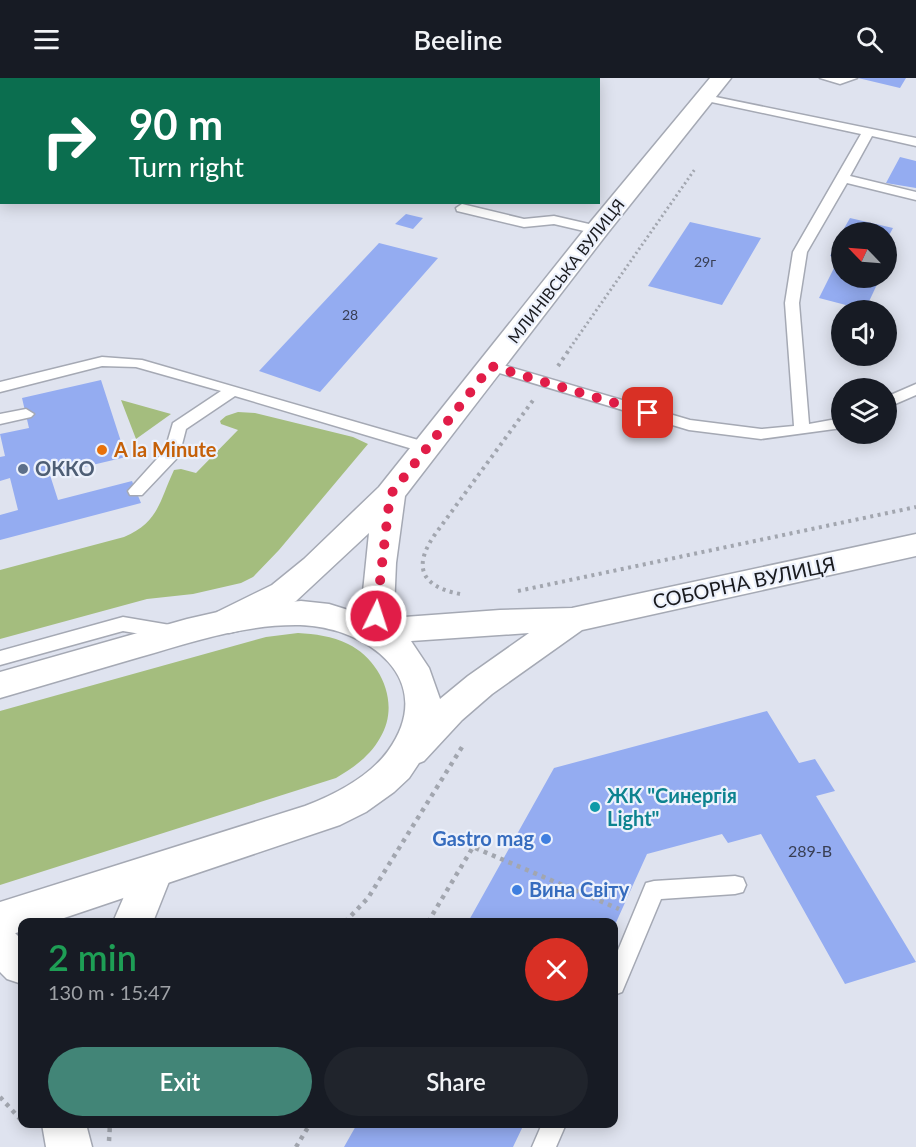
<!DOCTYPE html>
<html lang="en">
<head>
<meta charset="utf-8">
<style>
  :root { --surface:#171b24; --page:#20242c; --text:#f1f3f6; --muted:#9ea1a6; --accent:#428577 }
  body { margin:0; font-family:Lato,sans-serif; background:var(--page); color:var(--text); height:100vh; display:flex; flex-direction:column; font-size:22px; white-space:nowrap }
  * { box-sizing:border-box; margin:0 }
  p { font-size:20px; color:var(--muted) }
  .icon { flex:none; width:33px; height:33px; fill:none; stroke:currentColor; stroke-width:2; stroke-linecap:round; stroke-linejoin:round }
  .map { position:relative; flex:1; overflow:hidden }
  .panel { position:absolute; left:18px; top:840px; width:600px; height:210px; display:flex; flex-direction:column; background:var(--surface); border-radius:12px; box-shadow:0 3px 15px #0003 }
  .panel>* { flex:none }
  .hud { position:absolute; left:0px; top:0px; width:600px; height:126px; box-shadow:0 3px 15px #0003; background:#0b6e4f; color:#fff; overflow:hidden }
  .needle { width:39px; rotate:295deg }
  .tools { position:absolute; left:831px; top:144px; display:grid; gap:12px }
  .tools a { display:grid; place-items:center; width:66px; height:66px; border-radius:50%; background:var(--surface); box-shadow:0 3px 15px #0003; font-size:30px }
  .pin { position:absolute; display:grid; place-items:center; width:51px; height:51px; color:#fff; margin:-26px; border-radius:12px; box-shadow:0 3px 9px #0006 }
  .me { position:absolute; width:66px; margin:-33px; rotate:4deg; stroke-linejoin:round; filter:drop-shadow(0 0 4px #0008) }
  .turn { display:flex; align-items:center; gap:21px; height:126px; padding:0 30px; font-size:27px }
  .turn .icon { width:78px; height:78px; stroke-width:2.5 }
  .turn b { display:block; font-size:42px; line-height:51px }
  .round { display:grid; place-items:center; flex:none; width:63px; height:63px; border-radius:32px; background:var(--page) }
  .headline { display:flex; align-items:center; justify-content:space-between; height:102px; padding:0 30px }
  h1 { font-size:36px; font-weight:600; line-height:45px; color:#1e9e55 }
  .button { display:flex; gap:12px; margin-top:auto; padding:12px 30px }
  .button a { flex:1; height:69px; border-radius:36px; background:var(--accent); color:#fff; font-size:24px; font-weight:600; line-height:69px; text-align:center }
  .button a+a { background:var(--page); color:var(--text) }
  header { display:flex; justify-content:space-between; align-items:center; height:78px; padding:0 30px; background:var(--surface); font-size:27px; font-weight:600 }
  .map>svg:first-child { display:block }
  .green { fill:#a4bd7e }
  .building { fill:#94acf1 }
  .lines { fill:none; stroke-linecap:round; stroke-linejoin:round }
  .lane-casing { stroke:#a5a9b4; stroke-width:3 }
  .secondary-casing { stroke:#a5a9b4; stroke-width:3 }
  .primary-casing { stroke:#a5a9b4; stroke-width:3 }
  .path-far2 { stroke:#a2a6af; stroke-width:3; stroke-dasharray:2 3; stroke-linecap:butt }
  .path-far1 { stroke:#a2a6af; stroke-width:4; stroke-dasharray:3 4.5; stroke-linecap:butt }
  .path { stroke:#a2a6af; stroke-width:4.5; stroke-dasharray:4 5; stroke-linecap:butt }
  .lane { fill:#fff; fill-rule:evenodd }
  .secondary { fill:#fff; fill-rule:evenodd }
  .primary { fill:#fff; fill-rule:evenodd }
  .route { stroke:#e11d48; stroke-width:10; stroke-dasharray:0 18 }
  .food-dot { fill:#e8710a; stroke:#ecf1fc; stroke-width:2 }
  .service-dot { fill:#5c6f8a; stroke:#ecf1fc; stroke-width:2 }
  .culture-dot { fill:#0f9aa8; stroke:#ecf1fc; stroke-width:2 }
  .shop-dot { fill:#3f7fe0; stroke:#ecf1fc; stroke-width:2 }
  .labels { text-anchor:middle; stroke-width:4.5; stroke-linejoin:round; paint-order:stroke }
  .far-number-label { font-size:14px; fill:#383e53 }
  .far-street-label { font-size:16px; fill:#191a1e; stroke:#ecf1fc }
  .number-label { font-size:16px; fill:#383e53 }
  .food-label { font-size:20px; font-weight:bold; fill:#c56008; stroke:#ecf1fc; text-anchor:start }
  .service-label { font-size:20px; font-weight:bold; fill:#4e5e75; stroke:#ecf1fc; text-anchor:start }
  .street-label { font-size:20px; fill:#191a1e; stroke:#ecf1fc }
  .culture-label { font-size:20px; font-weight:bold; fill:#0d838f; stroke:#ecf1fc; text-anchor:start }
  .shop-label { font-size:20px; font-weight:bold; fill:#366cbe; stroke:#ecf1fc; text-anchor:end }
</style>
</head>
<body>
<header><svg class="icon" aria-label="menu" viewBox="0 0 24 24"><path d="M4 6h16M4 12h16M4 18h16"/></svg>Beeline<svg class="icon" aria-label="search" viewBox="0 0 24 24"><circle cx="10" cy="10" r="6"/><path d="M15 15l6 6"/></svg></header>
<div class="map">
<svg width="916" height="1069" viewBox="0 0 916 1069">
  <rect width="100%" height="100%" fill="#dfe3ef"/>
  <path class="green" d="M121,322L171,336L136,361Z
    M238,334L255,335L353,359L368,366L279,472L253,499L241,505L193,516L147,521L0,561V492L124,459C159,444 159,424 174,392L181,391L196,395L238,352L221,346L220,343L226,338Z
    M298,555C315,556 332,558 348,566C381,582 401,626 380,660C370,678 353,690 336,700L0,807V633L266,559Z"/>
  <path class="building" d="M858,0H906L900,10Z
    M900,79L916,83V110L886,105Z
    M406,136L423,140L413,151L395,146Z
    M850,140L893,150L886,163V154H842Z
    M690,144L761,160L722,227L648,208Z
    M842,156V200H880L865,232L819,220L839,180L830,178Z
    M379,165L438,180L320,314L259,293Z
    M101,302L126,379L50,397L58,422L132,403L141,425L0,462V437L18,432L10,400L0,403V379L5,378L0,356L29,350L22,320Z
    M767,633L799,685L815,681L835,713L816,718L916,884L845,906L761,756L728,765L722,756L647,776L614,849V844H468L554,690Z
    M357,1046H524L513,1069H344Z"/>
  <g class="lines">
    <defs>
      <path id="lane" d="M537,0H549L537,2Z
        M820,0H857L840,6Z
        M706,17L916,60V68L872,58L850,98L916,114V122L847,105L807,174L799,225L809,346L842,340V350L761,361L689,352L486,291L484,288L491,283L496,285L690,342L761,351L794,348L785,225L793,174L861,56L702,22L700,20Z
        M462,126L524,141L554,138L602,149L604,152L597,156L554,146L524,149L457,133L456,130Z
        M102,279L142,282L432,366L434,370L426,375L235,318L186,351L179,378L142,417H130L128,413L165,372L173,345L221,313L136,289L102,288L0,314V304Z
        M916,306V317L886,330V319Z
        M26,331L34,336L31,339L0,346V336Z
        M123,539L176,548L182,550L185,555L182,560L176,562L123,553L0,587V573Z
        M735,798L743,800L746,807L743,814L735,816L661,821L622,914L614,917V882L646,805L654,803Z
        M542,1046H566L556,1069H532Z"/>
      <path id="secondary" d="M710,0H731L606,157L405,418L396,485L393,553L388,562L376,565L364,562L359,553L369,455L296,523L241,552L229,555L217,552L212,543L217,534L272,507L304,481L379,409L588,147Z
        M153,779L167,784L172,796L153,844H113L139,784Z
        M0,849L14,854L22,862V906L7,901L0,894Z
        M42,1046H86L92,1069H46Z"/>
      <path id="primary" d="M916,456V478L582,552L492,616L462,642L424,683L419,685L409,700L394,714L366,734L340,747L64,840L49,844H22V853L0,860V824L305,728C334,717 369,699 388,673C439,602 368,549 300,547C245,546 192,564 140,579C93,593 47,606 0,620V594L187,541L244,528L301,523L329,526L377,541L500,532L572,530ZM529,555L468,598L440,621L429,590L411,563Z"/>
    </defs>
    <use href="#lane" class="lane-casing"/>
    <use href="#secondary" class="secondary-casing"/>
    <use href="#primary" class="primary-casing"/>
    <path class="path-far2" d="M570,270L695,91"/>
    <path class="path-far1" d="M558,288L571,269
      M518,513L916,429
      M460,516C419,508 413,487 436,455L534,321"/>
    <path class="path" d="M345,844L368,820L462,669
      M428,844L473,769L619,831
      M0,1019L22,1043
      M109,1063L110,1046
      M296,1069L310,1046"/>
    <use href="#lane" class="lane"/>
    <use href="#secondary" class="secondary"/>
    <use href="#primary" class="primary"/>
  </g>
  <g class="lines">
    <path class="route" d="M376,538L390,417L491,288L648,335"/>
  </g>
  <circle class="food-dot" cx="102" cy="372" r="6"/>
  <circle class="service-dot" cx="23" cy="391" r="6"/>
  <circle class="culture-dot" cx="595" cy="729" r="6"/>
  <g class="shop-dot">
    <circle cx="546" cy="761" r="6"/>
    <circle cx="517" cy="812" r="6"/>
  </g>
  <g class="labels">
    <g class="far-number-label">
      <text x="705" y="189">29г</text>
      <text x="350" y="242">28</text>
    </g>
    <g class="far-street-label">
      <text transform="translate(566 193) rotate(-52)" y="6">МЛИНІВСЬКА ВУЛИЦЯ</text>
    </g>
    <g class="number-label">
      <text x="810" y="779">289-В</text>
    </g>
    <g class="food-label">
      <text x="114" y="379">A la Minute</text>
    </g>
    <g class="service-label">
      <text x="35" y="398">ОККО</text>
    </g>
    <g class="street-label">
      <text transform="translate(744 505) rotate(-12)" y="7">СОБОРНА ВУЛИЦЯ</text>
    </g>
    <g class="culture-label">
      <text x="607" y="725">ЖК "Синергія<tspan x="607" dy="23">Light"</tspan></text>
    </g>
    <g class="shop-label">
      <text x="534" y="768">Gastro mag</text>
      <text x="529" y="819" text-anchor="start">Вина Світу</text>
    </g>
  </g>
</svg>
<div class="tools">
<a><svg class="needle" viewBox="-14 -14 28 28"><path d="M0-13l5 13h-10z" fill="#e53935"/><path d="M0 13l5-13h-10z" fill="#9ea1a6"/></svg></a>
<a><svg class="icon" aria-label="sound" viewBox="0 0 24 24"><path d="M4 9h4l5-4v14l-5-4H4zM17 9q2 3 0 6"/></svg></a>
<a><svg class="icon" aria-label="layers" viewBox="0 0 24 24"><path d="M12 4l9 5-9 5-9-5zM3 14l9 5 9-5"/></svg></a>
</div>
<div class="pin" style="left:648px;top:335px;background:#d93025"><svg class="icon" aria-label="arrive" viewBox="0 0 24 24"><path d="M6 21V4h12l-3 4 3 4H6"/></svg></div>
<svg class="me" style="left:376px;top:538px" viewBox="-20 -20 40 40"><circle r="17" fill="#e11d48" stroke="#fff" stroke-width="3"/><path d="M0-11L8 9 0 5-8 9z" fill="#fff"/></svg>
<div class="hud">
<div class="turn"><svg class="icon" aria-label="right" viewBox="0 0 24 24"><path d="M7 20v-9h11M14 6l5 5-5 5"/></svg><div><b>90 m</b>Turn right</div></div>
</div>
<section class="panel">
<div class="headline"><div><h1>2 min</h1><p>130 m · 15:47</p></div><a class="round" style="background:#d93025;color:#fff"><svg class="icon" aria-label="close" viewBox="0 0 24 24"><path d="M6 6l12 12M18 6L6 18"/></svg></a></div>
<div class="button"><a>Exit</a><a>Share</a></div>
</section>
</div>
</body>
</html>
